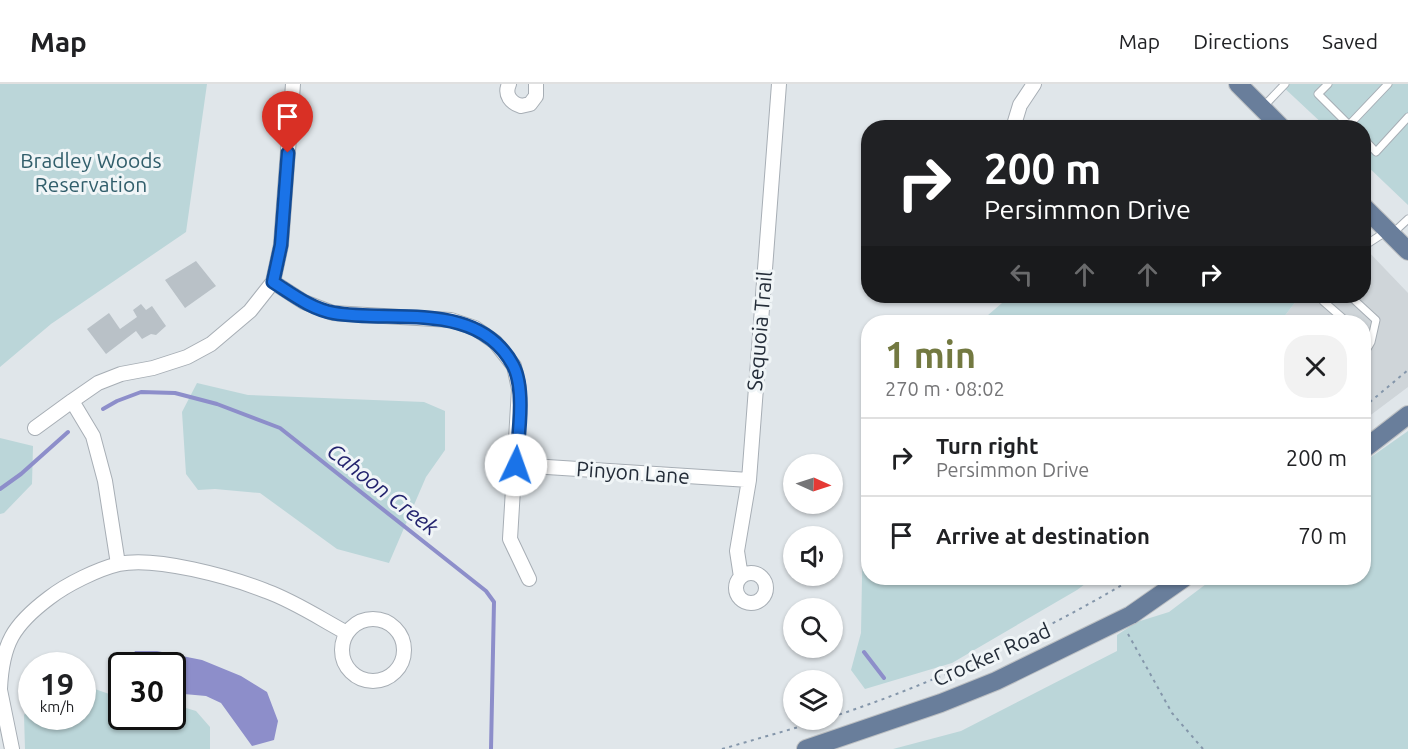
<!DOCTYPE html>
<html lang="en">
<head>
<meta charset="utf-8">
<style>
  :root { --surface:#fff; --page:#f2f2f2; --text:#202124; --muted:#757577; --line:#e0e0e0; --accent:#737941 }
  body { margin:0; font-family:Ubuntu,sans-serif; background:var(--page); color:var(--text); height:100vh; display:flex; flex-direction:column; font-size:22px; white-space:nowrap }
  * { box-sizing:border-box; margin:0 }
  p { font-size:20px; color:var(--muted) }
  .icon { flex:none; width:33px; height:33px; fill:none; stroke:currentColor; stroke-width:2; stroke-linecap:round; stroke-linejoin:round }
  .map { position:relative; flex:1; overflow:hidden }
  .sheet { position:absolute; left:861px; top:231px; width:510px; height:270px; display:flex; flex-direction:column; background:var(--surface); border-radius:24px; box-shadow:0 2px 4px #0004 }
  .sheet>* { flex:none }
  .hud { position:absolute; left:861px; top:36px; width:510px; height:183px; border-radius:24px; box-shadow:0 2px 4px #0004; background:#202124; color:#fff; overflow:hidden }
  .needle { width:39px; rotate:93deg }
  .buttons { position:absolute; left:783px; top:370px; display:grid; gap:12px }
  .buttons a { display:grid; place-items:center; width:60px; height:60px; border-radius:50%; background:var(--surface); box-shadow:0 2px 4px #0004; font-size:30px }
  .speed { position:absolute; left:18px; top:568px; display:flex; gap:12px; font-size:30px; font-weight:700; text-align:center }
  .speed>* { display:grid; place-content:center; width:78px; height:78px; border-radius:50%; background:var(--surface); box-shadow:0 2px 4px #0004; line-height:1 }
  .speed small { font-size:15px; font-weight:400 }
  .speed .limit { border:3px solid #111; border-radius:9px; background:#fff; color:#111 }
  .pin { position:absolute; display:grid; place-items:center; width:51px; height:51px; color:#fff; margin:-62px -26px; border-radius:50% 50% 50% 0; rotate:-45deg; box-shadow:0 0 6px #0007 }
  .pin .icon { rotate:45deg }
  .me { position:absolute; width:66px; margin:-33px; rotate:3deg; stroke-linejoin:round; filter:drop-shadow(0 0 4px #0008) }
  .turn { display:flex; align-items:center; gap:21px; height:126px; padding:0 24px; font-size:27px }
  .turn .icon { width:78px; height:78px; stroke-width:2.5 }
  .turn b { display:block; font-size:42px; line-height:51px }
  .lanes { display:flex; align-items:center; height:57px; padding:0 24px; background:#0003; justify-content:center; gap:30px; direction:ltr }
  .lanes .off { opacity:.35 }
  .round { display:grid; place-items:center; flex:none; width:63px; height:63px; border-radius:24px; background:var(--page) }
  .headline { display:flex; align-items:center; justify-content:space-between; height:102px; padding:0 24px }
  h1 { font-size:36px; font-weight:600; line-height:45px; color:var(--accent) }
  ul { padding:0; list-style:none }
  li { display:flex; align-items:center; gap:18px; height:78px; padding:0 24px; border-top:2px solid var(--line) }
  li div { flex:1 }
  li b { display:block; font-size:22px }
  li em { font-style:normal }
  header { display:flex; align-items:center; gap:36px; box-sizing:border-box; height:84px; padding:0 30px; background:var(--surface); border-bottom:2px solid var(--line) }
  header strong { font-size:28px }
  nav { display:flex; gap:33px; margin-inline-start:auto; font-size:21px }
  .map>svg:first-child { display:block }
  .built { fill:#cfd5d9 }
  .green { fill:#bbd6d9 }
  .water { fill:#8d8eca }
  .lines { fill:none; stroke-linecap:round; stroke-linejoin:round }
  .stream { stroke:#8d8eca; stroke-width:4 }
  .building { fill:#b9c1c7 }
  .lane-casing { stroke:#a7aeb5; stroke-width:9 }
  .street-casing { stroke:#a7aeb5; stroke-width:16 }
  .primary-casing { stroke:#bdc0c3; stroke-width:20 }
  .path { stroke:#8496aa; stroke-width:2; stroke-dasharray:3 4.5; stroke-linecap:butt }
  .lane { stroke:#fff; stroke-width:7 }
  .street { stroke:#fff; stroke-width:14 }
  .primary { stroke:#697e9b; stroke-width:18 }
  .route-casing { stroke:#114b97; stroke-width:15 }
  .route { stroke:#1a73e8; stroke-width:10 }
  .labels { text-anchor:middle; stroke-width:6; stroke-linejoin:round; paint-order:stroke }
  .park-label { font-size:21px; fill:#315e6b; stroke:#f0f5f7 }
  .street-label { font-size:21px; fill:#232c38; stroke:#f0f5f7 }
  .water-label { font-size:22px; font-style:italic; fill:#23236e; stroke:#f0f5f7 }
</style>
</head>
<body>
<header>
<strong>Map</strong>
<nav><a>Map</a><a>Directions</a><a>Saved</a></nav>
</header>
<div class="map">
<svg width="1408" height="665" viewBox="0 0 1408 665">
  <rect width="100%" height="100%" fill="#e0e6ea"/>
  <path class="built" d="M1364,163L1408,209V303L1364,336V238H1280L1300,212H1364Z"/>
  <path class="green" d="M0,0H207L186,148L51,240L0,283Z
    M1280,0H1408V121L1364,79V44L1326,43Z
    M1023,212H1300L1280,238H980L1002,219Z
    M197,299L248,311L424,318L445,327V366L426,393L389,479L337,465L260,409L215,405L198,406L186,390L182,328Z
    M1408,347V665H893L961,647L1117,567V551L1137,538L1169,528L1214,494H1364V378Z
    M0,354L33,362L32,400L4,429L0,430Z
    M868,415V494H1093L1077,506L952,579L865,605L851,586L861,549L863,439Z
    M83,601L121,614L122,633H172L173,620L196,627L210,643V665H25L24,631L31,622L32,633H82Z"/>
  <path class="water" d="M135,567H157L202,576L241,592L267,608L278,637L274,656L252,662L221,619L206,612L173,609L172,582H126Z"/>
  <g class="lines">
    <path class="stream" d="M103,325L117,317L141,308L175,309L217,320L280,344L486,507L494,518L491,665
      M0,405L21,390L68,348
      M864,568L884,594"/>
  </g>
  <path class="building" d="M196,177L216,202L185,224L165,196Z
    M141,220L146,226L152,222L166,242L156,251L151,250L142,255L136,247L106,270L87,245L109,229L120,245L137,233L133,226Z"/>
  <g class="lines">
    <defs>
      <path id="lane" d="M1328,0L1318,10L1352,44
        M1262,24L1285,0
        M1349,41L1388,0
        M1364,55L1376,68L1408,33
        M1393,149L1408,135
        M1364,162L1387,147
        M1320,212L1323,217L1347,238
        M1350,212L1376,236L1371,258L1364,270"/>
      <path id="street" d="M509,0C504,11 511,19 521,22L530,20L536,12V0
        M1013,44L1020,21L1034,0
        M273,198L304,218L333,229L451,236L475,244L495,258L514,282L519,305L510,455L529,495
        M35,344L72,317
        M516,381L749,396
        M118,480L105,397L93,352L72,317L98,299L121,290L153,284L187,273L211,260L250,227L273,198L281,161L293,0
        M736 504a15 15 0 1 1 30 0a15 15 0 1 1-30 0Z
        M741,493L737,467L749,396L779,0
        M342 566a31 31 0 1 1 62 0a31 31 0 1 1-62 0Z
        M0,605C2,560 13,541 49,514C67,500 98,485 119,480C155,472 231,493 266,507C294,517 321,535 347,549
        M0,606L12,665"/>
      <path id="primary" d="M1238,0L1282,44
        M1364,123L1408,167
        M1364,365L1408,331
        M806,665L941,619L996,597L1131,531L1184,494"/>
    </defs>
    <use href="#lane" class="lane-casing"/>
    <use href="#street" class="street-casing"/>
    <use href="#primary" class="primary-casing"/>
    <path class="path" d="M1364,323L1408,286
      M1128,550L1172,629L1203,665
      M832,633C938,598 1038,551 1134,494
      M722,665L823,636"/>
    <use href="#lane" class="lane"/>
    <use href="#street" class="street"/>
    <use href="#primary" class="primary"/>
  </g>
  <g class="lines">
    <defs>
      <path id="route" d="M288,69L281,161L273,198C292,210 311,225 334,229C394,239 478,216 513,281C526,305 518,354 516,381"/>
    </defs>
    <use href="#route" class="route-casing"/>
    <use href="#route" class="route"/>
  </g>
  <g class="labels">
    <g class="park-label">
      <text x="91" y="84">Bradley Woods<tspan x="91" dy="24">Reservation</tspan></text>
    </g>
    <g class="street-label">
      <text transform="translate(760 247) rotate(-85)" y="7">Sequoia Trail</text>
      <text transform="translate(633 389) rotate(4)" y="7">Pinyon Lane</text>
      <text transform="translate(992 571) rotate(-24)" y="7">Crocker Road</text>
    </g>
    <g class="water-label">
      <text transform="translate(383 405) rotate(38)" y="8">Cahoon Creek</text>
    </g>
  </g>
</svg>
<div class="buttons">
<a><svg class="needle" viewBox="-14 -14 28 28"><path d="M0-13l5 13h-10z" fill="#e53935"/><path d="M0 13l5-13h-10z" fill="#757577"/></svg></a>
<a><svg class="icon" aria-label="sound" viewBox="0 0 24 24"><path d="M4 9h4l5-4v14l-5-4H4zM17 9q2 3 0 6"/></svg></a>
<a><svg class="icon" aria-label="search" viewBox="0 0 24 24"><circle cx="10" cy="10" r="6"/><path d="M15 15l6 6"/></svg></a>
<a><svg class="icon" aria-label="layers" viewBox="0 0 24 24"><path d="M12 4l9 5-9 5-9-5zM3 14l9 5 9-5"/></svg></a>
</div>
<div class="speed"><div>19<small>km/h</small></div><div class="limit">30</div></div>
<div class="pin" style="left:288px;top:69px;background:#d93025"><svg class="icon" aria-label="arrive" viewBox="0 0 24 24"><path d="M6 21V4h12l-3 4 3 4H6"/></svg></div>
<svg class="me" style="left:516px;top:381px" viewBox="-20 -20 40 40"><circle r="19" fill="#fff"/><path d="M0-13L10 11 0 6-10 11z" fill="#1a73e8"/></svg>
<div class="hud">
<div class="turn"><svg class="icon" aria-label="right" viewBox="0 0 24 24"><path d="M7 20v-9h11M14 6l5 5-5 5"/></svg><div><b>200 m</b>Persimmon Drive</div></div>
<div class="lanes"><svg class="icon off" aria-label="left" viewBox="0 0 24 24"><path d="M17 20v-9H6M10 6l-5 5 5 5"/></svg><svg class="icon off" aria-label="ahead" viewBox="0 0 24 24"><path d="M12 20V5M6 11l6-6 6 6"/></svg><svg class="icon off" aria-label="ahead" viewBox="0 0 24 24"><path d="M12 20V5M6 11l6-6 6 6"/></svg><svg class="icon" aria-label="right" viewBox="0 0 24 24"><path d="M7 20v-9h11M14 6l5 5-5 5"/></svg></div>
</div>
<section class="sheet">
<div class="headline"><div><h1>1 min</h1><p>270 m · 08:02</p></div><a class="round"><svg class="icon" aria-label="close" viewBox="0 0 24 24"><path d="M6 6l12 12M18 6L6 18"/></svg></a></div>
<ul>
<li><svg class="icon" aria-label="right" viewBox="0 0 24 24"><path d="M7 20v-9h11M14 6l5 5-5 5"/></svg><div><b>Turn right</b><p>Persimmon Drive</p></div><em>200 m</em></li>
<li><svg class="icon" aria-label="arrive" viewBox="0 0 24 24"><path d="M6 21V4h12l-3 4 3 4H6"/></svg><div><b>Arrive at destination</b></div><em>70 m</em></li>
</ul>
</section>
</div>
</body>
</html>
